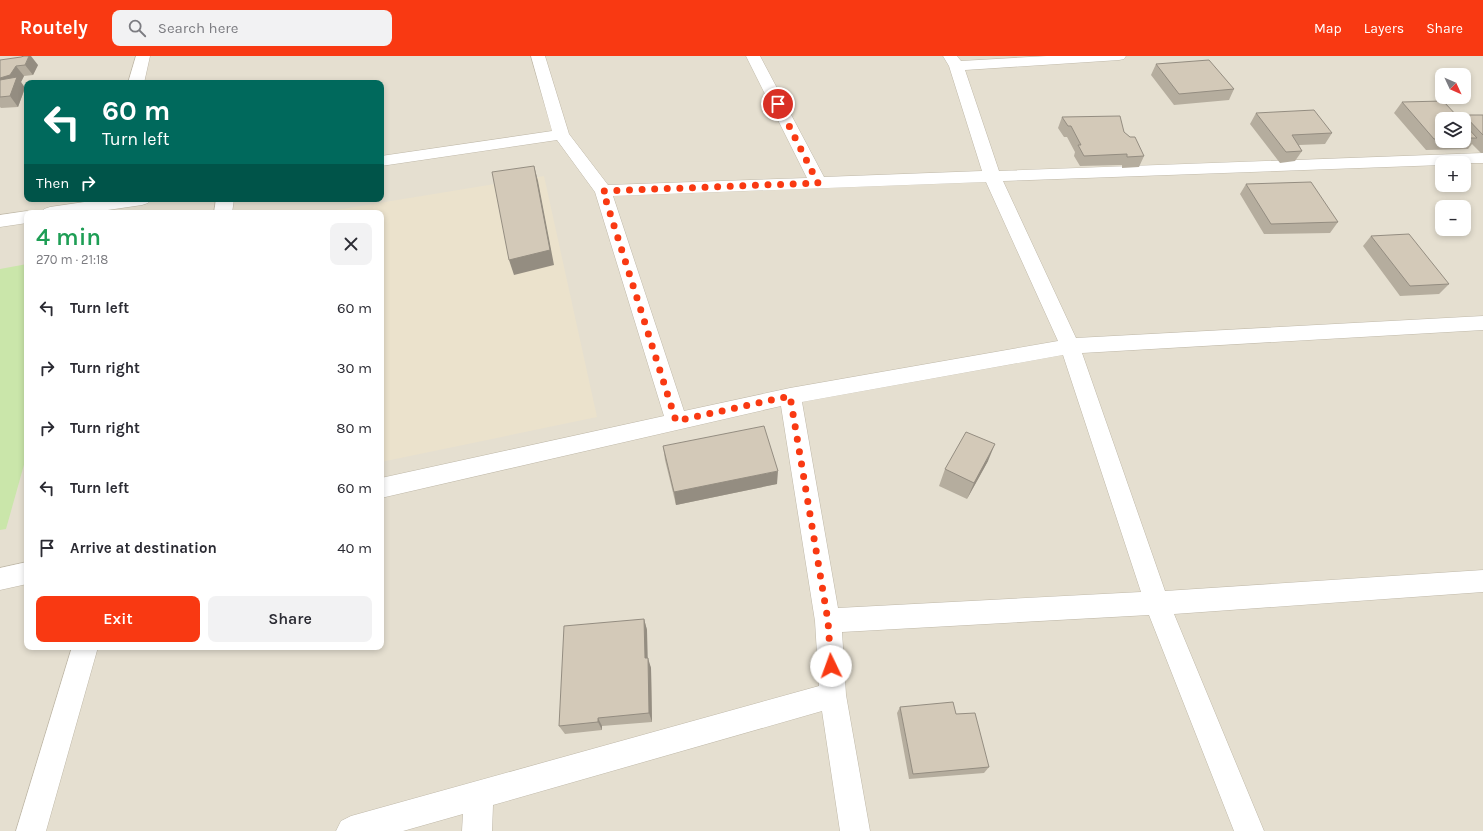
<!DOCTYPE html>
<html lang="en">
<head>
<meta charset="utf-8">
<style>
  :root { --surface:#fff; --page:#f2f2f3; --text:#2b2b33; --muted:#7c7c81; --accent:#f93912 }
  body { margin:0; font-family:Karla,sans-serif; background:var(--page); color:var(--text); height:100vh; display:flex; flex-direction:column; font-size:15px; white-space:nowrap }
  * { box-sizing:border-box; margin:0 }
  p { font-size:13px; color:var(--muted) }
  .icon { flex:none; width:22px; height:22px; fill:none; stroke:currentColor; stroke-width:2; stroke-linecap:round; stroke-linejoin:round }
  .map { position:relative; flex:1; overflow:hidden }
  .sheet { position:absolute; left:24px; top:154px; width:360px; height:440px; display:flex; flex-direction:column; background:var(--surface); border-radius:8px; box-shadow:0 2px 6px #0003 }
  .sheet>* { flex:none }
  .banner { position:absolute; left:24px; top:24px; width:360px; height:122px; border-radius:8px; box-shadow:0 2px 6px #0003; background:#00695c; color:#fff; overflow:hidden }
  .needle { width:26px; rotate:134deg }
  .tools { position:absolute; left:1435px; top:12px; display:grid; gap:8px }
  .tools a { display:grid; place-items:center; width:36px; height:36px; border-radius:8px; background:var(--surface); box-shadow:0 2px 6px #0003; font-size:20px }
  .pin { position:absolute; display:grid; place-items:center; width:34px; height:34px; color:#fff; margin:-17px; border:2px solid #fff; border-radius:50%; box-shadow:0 1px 4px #0007 }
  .me { position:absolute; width:44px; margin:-22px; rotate:357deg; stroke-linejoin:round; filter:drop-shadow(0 0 3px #0008) }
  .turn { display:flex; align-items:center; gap:14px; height:84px; padding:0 12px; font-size:18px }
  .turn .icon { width:52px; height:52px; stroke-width:2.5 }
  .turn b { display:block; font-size:28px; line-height:34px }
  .then { display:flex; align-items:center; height:38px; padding:0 12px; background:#0003; gap:8px; font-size:15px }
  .round { display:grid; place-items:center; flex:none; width:42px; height:42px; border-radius:8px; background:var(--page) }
  .overview { display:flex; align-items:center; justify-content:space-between; height:68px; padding:0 12px }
  h1 { font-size:24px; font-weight:600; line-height:30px; color:#1e9e55 }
  .cta { display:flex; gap:8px; margin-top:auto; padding:8px 12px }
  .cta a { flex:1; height:46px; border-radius:8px; background:var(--accent); color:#fff; font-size:16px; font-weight:600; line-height:46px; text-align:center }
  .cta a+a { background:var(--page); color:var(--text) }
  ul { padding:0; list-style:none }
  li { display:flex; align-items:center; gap:12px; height:60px; padding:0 12px }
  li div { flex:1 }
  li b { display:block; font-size:15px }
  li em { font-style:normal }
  header { display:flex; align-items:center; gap:24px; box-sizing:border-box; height:56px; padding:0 20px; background:var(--accent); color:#fff }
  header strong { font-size:19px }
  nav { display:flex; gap:22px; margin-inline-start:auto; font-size:14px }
  .search { width:280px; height:36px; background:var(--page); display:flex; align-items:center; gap:10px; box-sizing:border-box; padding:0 14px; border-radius:8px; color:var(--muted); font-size:15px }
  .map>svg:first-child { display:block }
  .residential { fill:#e5dfd0; fill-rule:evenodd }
  .education { fill:#ebe2cc }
  .green { fill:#cae6aa }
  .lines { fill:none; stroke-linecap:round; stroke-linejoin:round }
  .street-casing { stroke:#bfb8a8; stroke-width:1 }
  .street { fill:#fff; fill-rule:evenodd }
  .wall { fill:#b5ad9e }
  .shaded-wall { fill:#948d81 }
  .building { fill:#d3c9b8; stroke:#948d81 }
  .route { stroke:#f93912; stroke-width:7; stroke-dasharray:0 12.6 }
</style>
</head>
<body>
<header>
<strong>Routely</strong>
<div class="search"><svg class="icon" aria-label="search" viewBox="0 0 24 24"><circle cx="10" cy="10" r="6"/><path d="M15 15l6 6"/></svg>Search here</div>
<nav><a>Map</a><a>Layers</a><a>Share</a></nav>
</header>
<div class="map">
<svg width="1483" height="775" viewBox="0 0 1483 775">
  <rect width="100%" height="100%" fill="#f1ede2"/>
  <path class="residential" d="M0,0H1483V775H0ZM1442,19H1464V41H1442ZM27,27H381V143H27ZM1442,63H1464V85H1442ZM1442,107H1464V129H1442ZM1442,151H1464V173H1442ZM27,157H381V591H27Z"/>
  <path class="education" d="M544,120L597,361L381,406V157H318Z"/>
  <path class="green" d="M27,208V398L6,473L0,474V213Z"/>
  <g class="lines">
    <defs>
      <path id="street" d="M136,0H150L144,27H128Z
        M531,0H545L569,78L608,129L807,122L746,0H760L824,121L982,115L949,10L943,0H957L961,5L1047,0H1126L1124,3L1119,4L965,14L999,115L1483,97V107H1442V109L1003,125L1076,282L1483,260V274L1082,297L1165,535L1483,514V536L1174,558L1264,775H1234L1149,559L842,576L846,639L870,775H840L822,655L493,749L492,775H462L463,758L403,775H336L341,765L351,760L819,630L815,565L781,350L381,442V422L664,360L595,136L557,84L381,110V100L552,75ZM986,126L1058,285L790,332L684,355L613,140ZM1063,299L1141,536L838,552L802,346Z
        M105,143H151L148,147L142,149L87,157H41L44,153L50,151Z
        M216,143H234L232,157H214Z
        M27,155L33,157H27V167L0,171V159Z
        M27,506V528L0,534V512Z
        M72,591H98L46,775H16Z"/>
    </defs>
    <use href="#street" class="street-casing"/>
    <use href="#street" class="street"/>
  </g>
  <path class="wall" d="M0,4L38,9L33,19L24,20L21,26L25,32L18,51L1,52L0,51Z
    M1156,8L1234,33L1229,44L1174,49L1151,19Z
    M1402,46L1442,63V85H1464V63H1461L1464,59H1483V97H1481L1472,88L1468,93L1426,94L1394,57Z
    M1256,57L1332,77L1325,88L1299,89L1302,95L1295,105L1280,107L1250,68Z
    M1062,61L1124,76L1130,81L1144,100L1139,111L1122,112V109L1080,110L1074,100L1075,96L1067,81H1064L1058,72Z
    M1246,128L1338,166L1330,177L1264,178L1240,138Z
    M1371,180L1449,228L1439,238L1400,240L1363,190Z
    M663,390L777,428L676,449L665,404Z
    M988,405L967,443L939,430L945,413Z
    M644,563L647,574V602L651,612L652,666L602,670V674L565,678L559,670Z
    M900,651L956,658L989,711L984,717L909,723L897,657Z"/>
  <path class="shaded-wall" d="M29,0H31L38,9L33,19L25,9Z
    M16,10L24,20L21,26L25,32L18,51L10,40L0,34V22Z
    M534,110L538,125L554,209L514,219L509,204Z
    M995,388L988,405L967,443L974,427Z
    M778,415L777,428L676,449L674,436Z
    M644,563L647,574L648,612L645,602Z
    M648,602L651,612L652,666L649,657Z
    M598,662L602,670V674L598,666Z"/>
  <path class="building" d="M24,0H29L25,9L16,10L10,19L0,22V4L21,1Z
    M1209,4L1234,33L1179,38L1156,8Z
    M17,21L10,40L0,41V24Z
    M1443,45L1460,63H1442V83H1434L1402,46Z
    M1314,54L1332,77L1292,79L1302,95L1286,96L1256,57Z
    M1464,59H1483V79Z
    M1120,60L1124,76L1130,81H1135L1144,100L1127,101V98L1084,100L1078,89H1081L1071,70H1068L1062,61Z
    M1464,68L1477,82H1464Z
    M534,110L550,194L509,204L492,116Z
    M1311,126L1338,166L1271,168L1246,128Z
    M1409,178L1449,228L1410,230L1371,180Z
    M764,370L778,415L674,436L663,390Z
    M966,376L995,388L974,427L945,413Z
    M644,563L645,602H648L649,657L598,662V666L559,670L564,570Z
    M953,646L956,658L975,657L989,711L913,718L900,651Z"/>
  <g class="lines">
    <path class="route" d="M778,48L818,127L603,135L676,365L790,340L828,565L831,610"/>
  </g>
</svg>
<div class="tools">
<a><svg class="needle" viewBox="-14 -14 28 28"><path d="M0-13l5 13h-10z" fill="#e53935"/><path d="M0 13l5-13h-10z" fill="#7c7c81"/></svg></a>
<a><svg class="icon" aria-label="layers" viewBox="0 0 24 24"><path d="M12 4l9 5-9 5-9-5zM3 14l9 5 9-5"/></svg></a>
<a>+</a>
<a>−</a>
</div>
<div class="pin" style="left:778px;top:48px;background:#d93025"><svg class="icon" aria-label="arrive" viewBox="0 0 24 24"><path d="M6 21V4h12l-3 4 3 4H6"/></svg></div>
<svg class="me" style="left:831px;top:610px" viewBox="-20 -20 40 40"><circle r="19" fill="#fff"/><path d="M0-13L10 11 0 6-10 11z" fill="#f93912"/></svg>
<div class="banner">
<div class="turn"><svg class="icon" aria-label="left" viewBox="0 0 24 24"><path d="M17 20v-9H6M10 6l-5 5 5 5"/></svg><div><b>60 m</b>Turn left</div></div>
<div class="then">Then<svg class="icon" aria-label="right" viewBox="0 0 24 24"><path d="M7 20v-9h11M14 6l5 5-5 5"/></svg></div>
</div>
<section class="sheet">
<div class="overview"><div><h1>4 min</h1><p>270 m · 21:18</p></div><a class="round"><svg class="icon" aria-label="close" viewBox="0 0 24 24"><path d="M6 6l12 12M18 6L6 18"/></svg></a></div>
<ul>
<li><svg class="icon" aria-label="left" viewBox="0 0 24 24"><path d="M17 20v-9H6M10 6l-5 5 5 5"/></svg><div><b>Turn left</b></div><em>60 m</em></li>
<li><svg class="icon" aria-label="right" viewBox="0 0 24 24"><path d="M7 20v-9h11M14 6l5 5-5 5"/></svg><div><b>Turn right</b></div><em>30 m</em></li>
<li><svg class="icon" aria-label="right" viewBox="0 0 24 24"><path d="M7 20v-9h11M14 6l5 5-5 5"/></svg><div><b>Turn right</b></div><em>80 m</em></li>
<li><svg class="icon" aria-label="left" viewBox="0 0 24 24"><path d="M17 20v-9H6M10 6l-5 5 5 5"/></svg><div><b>Turn left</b></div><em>60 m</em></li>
<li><svg class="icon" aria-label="arrive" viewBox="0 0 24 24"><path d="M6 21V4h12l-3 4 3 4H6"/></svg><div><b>Arrive at destination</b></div><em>40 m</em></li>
</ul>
<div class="cta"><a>Exit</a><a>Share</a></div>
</section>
</div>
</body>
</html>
